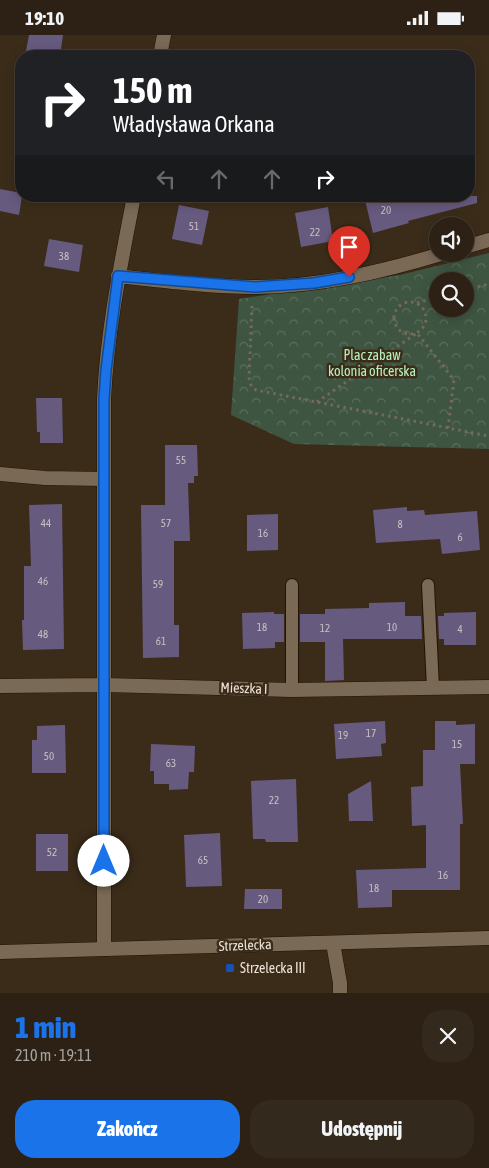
<!DOCTYPE html>
<html lang="pl">
<head>
<meta charset="utf-8">
<style>
  :root { --surface:#2c2114; --page:#34291d; --text:#f1f3f6; --muted:#a6a3a0; --line:#483e34; --accent:#1a73e8 }
  body { margin:0; font-family:"Asap Condensed",sans-serif; background:var(--page); color:var(--text); height:100vh; display:flex; flex-direction:column; font-size:19px; white-space:nowrap }
  * { box-sizing:border-box; margin:0 }
  p { font-size:16px; color:var(--muted) }
  .icon { flex:none; width:28px; height:28px; fill:none; stroke:currentColor; stroke-width:2; stroke-linecap:round; stroke-linejoin:round }
  .map { position:relative; height:958px; overflow:hidden }
  .details { display:flex; flex-direction:column; background:var(--surface); flex:1 }
  .details>* { flex:none }
  .guide { position:absolute; left:15px; top:15px; width:460px; height:152px; border-radius:20px; box-shadow:0 2px 12px #0003,0 0 0 1px var(--line); background:#202124; color:#fff; overflow:hidden }
  .tools { position:absolute; left:429px; top:182px; display:grid; gap:10px }
  .tools a { display:grid; place-items:center; width:45px; height:45px; border-radius:50%; background:var(--surface); box-shadow:0 2px 12px #0003,0 0 0 1px var(--line); font-size:25px }
  .pin { position:absolute; display:grid; place-items:center; width:42px; height:42px; color:#fff; margin:-51px -21px; border-radius:50% 50% 50% 0; rotate:-45deg; box-shadow:0 0 5px #0007 }
  .pin .icon { rotate:45deg }
  .me { position:absolute; width:55px; margin:-28px; rotate:0deg; stroke-linejoin:round; filter:drop-shadow(0 0 4px #0008) }
  .turn { display:flex; align-items:center; gap:18px; height:105px; padding:0 15px; font-size:22px }
  .turn .icon { width:65px; height:65px; stroke-width:2.5 }
  .turn b { display:block; font-size:35px; line-height:42px }
  .lanes { display:flex; align-items:center; height:48px; padding:0 15px; background:#0003; justify-content:center; gap:25px; direction:ltr }
  .lanes .off { opacity:.35 }
  .round { display:grid; place-items:center; flex:none; width:52px; height:52px; border-radius:20px; background:var(--page) }
  .summary { display:flex; align-items:center; justify-content:space-between; height:85px; padding:0 15px }
  h1 { font-size:30px; font-weight:800; line-height:38px; color:var(--accent) }
  .button { display:flex; gap:10px; margin-top:auto; padding:10px 15px }
  .button a { flex:1; height:58px; border-radius:20px; background:var(--accent); color:#fff; font-size:20px; font-weight:800; line-height:58px; text-align:center }
  .button a+a { background:var(--page); color:var(--text) }
  .status { display:flex; justify-content:space-between; align-items:center; height:35px; padding:0 25px; background:var(--surface); direction:ltr }
  .status svg { height:14px; fill:currentColor }
  .map>svg:first-child { display:block }
  .park { fill:url(#park-crowns); fill-rule:evenodd }
  .building { fill:#665a7f }
  .lines { fill:none; stroke-linecap:round; stroke-linejoin:round }
  .service-casing { stroke:#211404; stroke-width:14 }
  .minor-casing { stroke:#211404; stroke-width:15 }
  .tertiary-casing { stroke:#211404; stroke-width:15 }
  .path { stroke:#766959; stroke-width:3; stroke-dasharray:2.5 4; stroke-linecap:butt }
  .service { stroke:#796955; stroke-width:12 }
  .minor { stroke:#796955; stroke-width:14 }
  .tertiary { stroke:#796955; stroke-width:14 }
  .route-casing { stroke:#114b97; stroke-width:12 }
  .route { stroke:#1a73e8; stroke-width:9 }
  .transit-dot { fill:#1a4fb4; stroke:#3b2c1a; stroke-width:2 }
  .labels { text-anchor:middle; stroke-width:5; stroke-linejoin:round; paint-order:stroke }
  .number-label { font-size:11px; fill:#cabfc0 }
  .park-label { font-size:14px; fill:#b7f1be; stroke:#3b2c1a }
  .street-label { font-size:14px; fill:#ebe1d6; stroke:#3b2c1a }
  .poi-label { font-size:14px; fill:#ebe1d6; stroke:#3b2c1a; text-anchor:start }
</style>
</head>
<body>
<div class="status"><b>19:10</b><svg viewBox="0 0 49 12"><path d="M0 12V9h3v3zM5 12V6h3v6zM10 12V3h3v9zM15 12V0h3v12zM26 1h20v11H26zM47 4h2v5h-2z"/></svg></div>
<div class="map">
<svg width="489" height="958" viewBox="0 0 489 958">
  <defs>
    <pattern id="park-crowns" width="20" height="18" patternUnits="userSpaceOnUse" patternTransform="scale(1.25)"><rect width="20" height="18" fill="#3e5641"/><path d="M2 6a3 3 0 1 1 6 0M12 15a3 3 0 1 1 6 0" fill="none" stroke="#5a6e5c"/></pattern>
  </defs>
  <rect width="100%" height="100%" fill="#3b2c1a"/>
  <path class="park" d="M489,218V414L294,409L231,380L239,264L400,240ZM438,246H465V274H438Z"/>
  <path class="building" d="M29,0H63L60,21H25Z
    M0,154L21,158L22,161L19,180L0,176Z
    M364,161H477V168L408,186L409,188L373,198Z
    M179,170L209,176L202,210L172,204Z
    M328,172L333,206L301,212L295,178Z
    M49,204L83,210L79,237L44,231Z
    M36,363H62L63,408H40V397H37Z
    M165,410H197L198,441H194V448H188L190,506H174V590H179V622L143,623L141,470H165Z
    M62,469L64,614L23,615L22,585H24V531H31L29,470Z
    M407,472V476L424,475L425,480L477,476L480,515L442,519L440,504L376,508L373,475Z
    M278,479V515L247,516V480Z
    M405,567V581H421L422,604H343L344,645L325,646V607H300V579H325V574L369,573V568Z
    M274,577V579H284V607H275V613L243,614L242,578Z
    M476,577V610H444V604H439L438,581H444V578Z
    M385,686L386,708L381,709L382,721L336,724L334,689Z
    M435,686H456V690L475,689V729H460L463,789H460V855H392V872L358,873L356,835L426,833V790L412,791L411,752L423,751V715H435Z
    M65,690L66,738H32V705H37V691Z
    M151,709L195,711L194,737H189L188,754L169,755V749H154V736H150Z
    M296,744L298,807H266L265,804H253L251,746Z
    M371,746L373,786H349L348,759Z
    M220,798L222,851L186,852L184,800Z
    M36,799H68V836H36Z
    M245,854H282V874H244Z"/>
  <g class="lines">
    <defs>
      <path id="service" d="M292,550V655
        M428,550L433,653"/>
      <path id="minor" d="M160,21L164,0
        M465,212L489,205
        M118,241C162,246 211,252 255,252C318,252 381,237 441,219
        M0,439L45,443L104,444
        M0,651L105,650L292,655L489,652
        M333,908L340,948V958
        M104,914V364C107,296 121,228 134,161"/>
      <path id="tertiary" d="M0,917L489,903"/>
    </defs>
    <use href="#service" class="service-casing"/>
    <use href="#minor" class="minor-casing"/>
    <use href="#tertiary" class="tertiary-casing"/>
    <path class="path" d="M465,255L489,249
      M394 283a16 16 0 1 1 32 0a16 16 0 1 1-32 0Z
      M417,268L438,262
      M252,271L249,343L251,350L256,355L489,401
      M317,367L417,298L454,345L448,393"/>
    <use href="#service" class="service"/>
    <use href="#minor" class="minor"/>
    <use href="#tertiary" class="tertiary"/>
  </g>
  <g class="lines">
    <defs>
      <path id="route" d="M104,826V364L106,335L118,241L255,252L314,248L349,242"/>
    </defs>
    <use href="#route" class="route-casing"/>
    <use href="#route" class="route"/>
  </g>
  <rect class="transit-dot" x="225" y="928" width="10" height="10" rx="2.5"/>
  <g class="labels">
    <g class="number-label">
      <text x="386" y="179">20</text>
      <text x="194" y="195">51</text>
      <text x="315" y="201">22</text>
      <text x="64" y="225">38</text>
      <text x="181" y="429">55</text>
      <text x="46" y="492">44</text>
      <text x="166" y="492">57</text>
      <text x="400" y="493">8</text>
      <text x="263" y="502">16</text>
      <text x="460" y="506">6</text>
      <text x="43" y="550">46</text>
      <text x="158" y="553">59</text>
      <text x="262" y="596">18</text>
      <text x="392" y="596">10</text>
      <text x="325" y="597">12</text>
      <text x="460" y="598">4</text>
      <text x="43" y="603">48</text>
      <text x="161" y="610">61</text>
      <text x="371" y="702">17</text>
      <text x="343" y="704">19</text>
      <text x="457" y="713">15</text>
      <text x="49" y="725">50</text>
      <text x="171" y="732">63</text>
      <text x="274" y="769">22</text>
      <text x="52" y="821">52</text>
      <text x="203" y="829">65</text>
      <text x="443" y="844">16</text>
      <text x="374" y="857">18</text>
      <text x="263" y="868">20</text>
    </g>
    <g class="park-label">
      <text x="372" y="325">Plac zabaw<tspan x="372" dy="16">kolonia oficerska</tspan></text>
    </g>
    <g class="street-label">
      <text transform="translate(244 653) rotate(2)" y="5">Mieszka I</text>
      <text transform="translate(245 910) rotate(-2)" y="5">Strzelecka</text>
    </g>
    <g class="poi-label">
      <text x="240" y="938">Strzelecka III</text>
    </g>
  </g>
</svg>
<div class="tools">
<a><svg class="icon" aria-label="sound" viewBox="0 0 24 24"><path d="M4 9h4l5-4v14l-5-4H4zM17 9q2 3 0 6"/></svg></a>
<a><svg class="icon" aria-label="search" viewBox="0 0 24 24"><circle cx="10" cy="10" r="6"/><path d="M15 15l6 6"/></svg></a>
</div>
<div class="pin" style="left:349px;top:242px;background:#d93025"><svg class="icon" aria-label="arrive" viewBox="0 0 24 24"><path d="M6 21V4h12l-3 4 3 4H6"/></svg></div>
<svg class="me" style="left:104px;top:826px" viewBox="-20 -20 40 40"><circle r="19" fill="#fff"/><path d="M0-13L10 11 0 6-10 11z" fill="#1a73e8"/></svg>
<div class="guide">
<div class="turn"><svg class="icon" aria-label="right" viewBox="0 0 24 24"><path d="M7 20v-9h11M14 6l5 5-5 5"/></svg><div><b>150 m</b>Władysława Orkana</div></div>
<div class="lanes"><svg class="icon off" aria-label="left" viewBox="0 0 24 24"><path d="M17 20v-9H6M10 6l-5 5 5 5"/></svg><svg class="icon off" aria-label="ahead" viewBox="0 0 24 24"><path d="M12 20V5M6 11l6-6 6 6"/></svg><svg class="icon off" aria-label="ahead" viewBox="0 0 24 24"><path d="M12 20V5M6 11l6-6 6 6"/></svg><svg class="icon" aria-label="right" viewBox="0 0 24 24"><path d="M7 20v-9h11M14 6l5 5-5 5"/></svg></div>
</div>
</div>
<section class="details">
<div class="summary"><div><h1>1 min</h1><p>210 m · 19:11</p></div><a class="round"><svg class="icon" aria-label="close" viewBox="0 0 24 24"><path d="M6 6l12 12M18 6L6 18"/></svg></a></div>
<div class="button"><a>Zakończ</a><a>Udostępnij</a></div>
</section>
</body>
</html>
